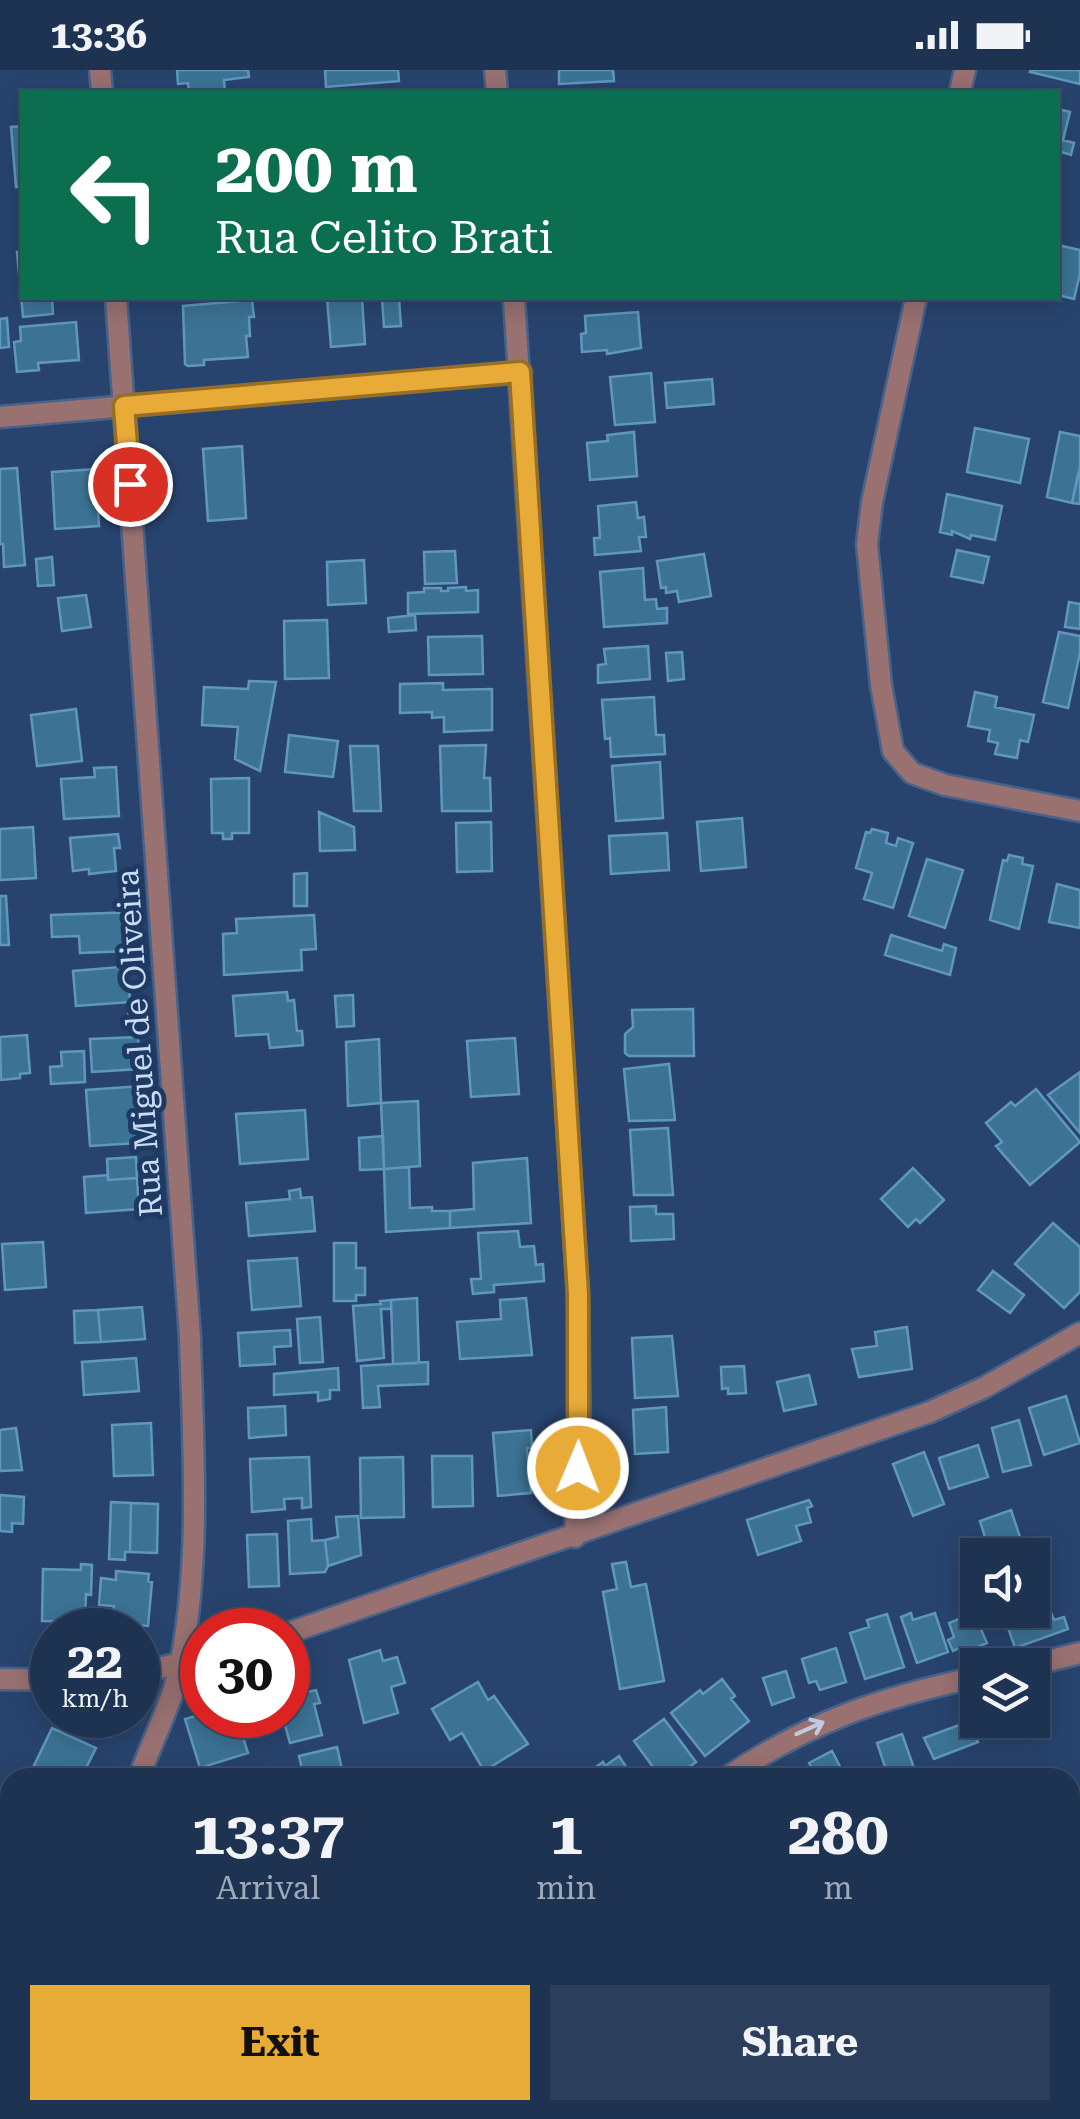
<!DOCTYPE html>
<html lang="en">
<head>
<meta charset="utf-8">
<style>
  :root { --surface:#1e3352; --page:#2b3f5c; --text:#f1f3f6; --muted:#a1aab8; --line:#3c4e69; --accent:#e9ab38 }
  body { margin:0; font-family:"Roboto Serif",serif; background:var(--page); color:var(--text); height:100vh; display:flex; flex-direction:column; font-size:38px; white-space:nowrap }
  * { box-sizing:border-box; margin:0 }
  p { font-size:32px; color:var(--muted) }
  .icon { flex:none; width:55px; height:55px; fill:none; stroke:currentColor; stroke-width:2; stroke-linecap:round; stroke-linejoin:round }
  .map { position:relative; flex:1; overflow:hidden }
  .panel { position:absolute; left:0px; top:1698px; width:1080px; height:352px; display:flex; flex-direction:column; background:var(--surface); border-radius:30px 30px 0 0; box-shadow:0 5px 25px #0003,0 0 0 2px var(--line) }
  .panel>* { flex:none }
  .top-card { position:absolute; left:20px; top:20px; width:1040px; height:210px; border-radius:0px; box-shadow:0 5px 25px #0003,0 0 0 2px var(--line); background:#0b6e4f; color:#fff; overflow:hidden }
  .tools { position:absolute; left:960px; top:1468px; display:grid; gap:20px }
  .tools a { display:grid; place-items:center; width:90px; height:90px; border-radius:0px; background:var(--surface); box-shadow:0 5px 25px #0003,0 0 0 2px var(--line); font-size:50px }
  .speed { position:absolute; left:30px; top:1538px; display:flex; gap:20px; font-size:50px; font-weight:700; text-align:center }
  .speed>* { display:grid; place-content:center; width:130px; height:130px; border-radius:50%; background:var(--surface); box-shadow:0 5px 25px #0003,0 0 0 2px var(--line); line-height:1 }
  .speed small { font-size:25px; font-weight:400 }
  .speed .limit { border:15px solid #d22; background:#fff; color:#111 }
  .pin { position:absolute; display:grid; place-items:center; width:85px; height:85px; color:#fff; margin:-42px; border:5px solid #fff; border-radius:50%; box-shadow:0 2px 10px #0007 }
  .me { position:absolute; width:110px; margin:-55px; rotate:1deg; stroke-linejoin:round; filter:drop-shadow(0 0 8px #0008) }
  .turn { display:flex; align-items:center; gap:35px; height:210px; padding:0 30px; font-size:45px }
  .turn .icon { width:130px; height:130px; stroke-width:2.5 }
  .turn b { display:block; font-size:70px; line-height:85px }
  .eta { display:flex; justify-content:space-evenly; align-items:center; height:170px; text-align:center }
  .eta b { font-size:60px; font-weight:700; line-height:70px }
  .primary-button { display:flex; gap:20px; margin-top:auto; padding:20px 30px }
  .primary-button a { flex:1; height:115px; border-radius:0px; background:var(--accent); color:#111; font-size:40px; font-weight:700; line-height:115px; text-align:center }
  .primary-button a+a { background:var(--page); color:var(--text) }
  .status { display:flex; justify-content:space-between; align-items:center; height:70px; padding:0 50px; background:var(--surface); direction:ltr }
  .status svg { height:28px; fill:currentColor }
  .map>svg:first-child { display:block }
  .building { fill:#3c7395; stroke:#6098bc; stroke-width:2.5 }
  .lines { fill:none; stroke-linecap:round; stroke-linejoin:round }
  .minor-casing { stroke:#486289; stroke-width:25 }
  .minor { stroke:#997171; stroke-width:20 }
  .oneway { stroke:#c3cbe0 }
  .route-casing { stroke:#976f24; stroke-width:25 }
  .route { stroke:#e9ab38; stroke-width:18 }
  .labels { text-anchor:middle; stroke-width:10; stroke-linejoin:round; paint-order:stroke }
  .street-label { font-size:32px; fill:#cadbf4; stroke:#1e3962 }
</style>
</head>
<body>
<div class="status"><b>13:36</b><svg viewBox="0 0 49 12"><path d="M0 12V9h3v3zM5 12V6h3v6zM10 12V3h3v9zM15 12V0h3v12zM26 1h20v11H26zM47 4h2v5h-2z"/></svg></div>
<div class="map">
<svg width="1080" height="2049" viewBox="0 0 1080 2049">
  <rect width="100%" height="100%" fill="#28446e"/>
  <path class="building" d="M177,0H248L249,7L224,10L225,22H189L188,13L178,14Z
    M325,0H398L399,11L326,17Z
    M559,0H613L614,11L559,14Z
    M1031,0H1080V14L1030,2Z
    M1058,39L1070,42L1063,70L1074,73L1071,85L1058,81Z
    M22,56V116L16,117L11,57Z
    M1058,175L1080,180V204L1074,229L1058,225Z
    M17,182H22V228H52L53,244L23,247Z
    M327,228H362L365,274L331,277Z
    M382,228H399L401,256L384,257Z
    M252,230L254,247H249L250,266H246L248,287L204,290V295L188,296L185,294L183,236Z
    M638,242L641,278L607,284V280L582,282L581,264L586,263L585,246Z
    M7,248L9,277L0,278V249Z
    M76,252L79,290L38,293L39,300L17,302L14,272L21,271L20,257Z
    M651,303L655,352L615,355L610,307Z
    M712,309L714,334L667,338L665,313Z
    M975,358L1029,369L1020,413L967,402Z
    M634,362L637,406L590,410L587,373L608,371L607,365Z
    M1060,362L1080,366V397L1072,433L1047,427Z
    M242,376L246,448L208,451L203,379Z
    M17,398L25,495L4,497L3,474H0V399Z
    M96,399L99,456L55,459L52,402Z
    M1078,404H1080V434L1072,433Z
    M947,424L1002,436L995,470L971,465L970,469L952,461V465L940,462Z
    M636,432L638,448L644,447L646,467H639L641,481L595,485L594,468H600L598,436Z
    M957,480L989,487L983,513L951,506Z
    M455,481L457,513L425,514L424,482Z
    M704,484L711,526L679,532L677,521L666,523V517L661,518L657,491Z
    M52,487L54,515L38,516L36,489Z
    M364,490L366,533L328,535L327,492Z
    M643,498L645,530L656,529L657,539L667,538V553L604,557L600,502Z
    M466,517V521L478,520V542L408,544V523L424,522V518H441V521H448V518Z
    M86,525L91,557L62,561L58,528Z
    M1069,532L1080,534V559L1065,557Z
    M415,545L416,560L389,562L388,548Z
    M327,550L329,608L285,609L284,551Z
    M1059,562L1080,566V583L1068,638L1043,632Z
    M482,566L483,604L429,605L428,567Z
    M648,576L650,609L598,613V595L606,594L604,579Z
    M682,582L684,609L668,611L666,583Z
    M249,611L276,612L260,701L235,689L238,657L202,655L204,617L248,619Z
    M443,613V620L492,619V660L444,662V647L432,648V642L400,643V614Z
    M975,622L997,627L995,637L1034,645L1028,672L1020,670L1017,688L995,684L998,673L988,671L990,660L968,656Z
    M654,627L656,665H664L665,684L611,687L610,668L605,669L602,630Z
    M76,639L82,691L37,696L31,645Z
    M289,665L338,671L333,707L285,702Z
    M486,675L484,708H490L491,741H442L440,676Z
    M350,676H378L381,741H354Z
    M660,692L663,748L616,751L612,696Z
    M116,697L119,746L64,749L61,709L95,707L94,698Z
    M249,708V763H232V769H223V763H212L211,709Z
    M319,742L354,757L355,780L320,781Z
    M742,748L746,797L701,801L697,752Z
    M491,752L492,801L457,802L456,753Z
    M33,757L36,808L0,810V759Z
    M872,759L888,763L886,773L896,776L898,768L913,773L893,838L864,829L872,803L856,798L866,762L870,763Z
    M667,763L669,800L611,804L609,766Z
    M118,764L120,778H114L116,801L89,804V799L73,801L70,768Z
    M1009,785L1023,788L1022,794L1033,796L1019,859L990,850L1003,790L1007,791Z
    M927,789L963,800L945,858L909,846Z
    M307,803V836H294V804Z
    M1057,814L1080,820V858L1049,852Z
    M0,826H6L9,875H0Z
    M135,842L136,864H129L130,881L80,883L79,866L52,867L51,845Z
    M314,845L316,879L301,880L302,900L224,905L223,864L237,863L236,849Z
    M891,865L942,881L944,874L956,878L950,905L885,885Z
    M120,897L121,915H129L130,932L76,936L73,901Z
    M287,922L288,931L294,930L297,961H302L303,975L270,978L268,964L236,966L233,926Z
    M353,925L354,956L337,957L335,926Z
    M148,938V950L129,951L128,939Z
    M693,939L694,986H629L625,983V964L633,957L632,940Z
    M27,965L30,1003L20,1004V1008L1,1010L0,967Z
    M138,967L140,999L92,1002L90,969Z
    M515,968L519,1024L471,1027L467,971Z
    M379,969L381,1033L348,1036L346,972Z
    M84,981L85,1012L51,1014L50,997L62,996L61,982Z
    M669,994L675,1050L629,1051L624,999Z
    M1080,1002V1063L1048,1025Z
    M142,1016L143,1034H136L138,1073L90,1076L86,1020Z
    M1036,1019L1080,1072L1030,1115L996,1076L1002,1072L986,1053L1011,1032L1015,1036Z
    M418,1031L420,1096L384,1099L381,1033Z
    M305,1040L308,1089L240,1094L236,1044Z
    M668,1058L673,1125H634L630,1060Z
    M383,1066L384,1099L360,1100L359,1068Z
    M136,1087L137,1108L108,1110L107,1089Z
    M527,1088L531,1153L450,1158V1141L474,1139L473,1093Z
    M409,1097L410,1138L432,1137V1141H450V1158L386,1162L384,1099Z
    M913,1098L944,1130L920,1153L916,1149L908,1157L881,1129Z
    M108,1105V1110L137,1108L139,1139L86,1143L84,1107Z
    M300,1119L301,1128L312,1127L315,1161L249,1166L246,1133L290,1129L289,1121Z
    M656,1136V1144H673L674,1169L631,1171L630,1137Z
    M1053,1153L1080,1177V1222L1064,1238L1015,1194Z
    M518,1161L520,1177L534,1176L536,1195L543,1194L544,1211L494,1215V1222L473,1224L471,1209H481L478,1163Z
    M43,1172L46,1217L5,1220L2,1174Z
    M334,1173H356V1198H365V1225H356V1231H334Z
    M297,1188L301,1236L252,1240L248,1191Z
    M993,1201L1024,1225L1010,1243L978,1220Z
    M417,1228L419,1293L393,1294L391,1230Z
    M526,1228L532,1285L460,1289L457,1252L501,1249L500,1230Z
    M391,1230V1239H381L384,1288L357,1291L353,1236L381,1234L380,1231Z
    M142,1237L145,1269L101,1272L98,1240Z
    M98,1240L101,1272L75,1273L74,1241Z
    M320,1247L323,1292L300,1293L297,1249Z
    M907,1257L912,1299L859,1307L852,1279L877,1276L875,1262Z
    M290,1260L291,1276L274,1277L275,1294L240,1296L238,1263Z
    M672,1266L678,1326L635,1328L632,1268Z
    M136,1288L139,1321L84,1325L82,1292Z
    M428,1292V1314L378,1316L380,1337L363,1338L361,1296Z
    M744,1296L746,1323L728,1324V1318L722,1319L721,1297Z
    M338,1298L339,1320H330V1329L318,1331V1322L274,1325V1304Z
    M809,1305L816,1334L784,1341L777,1312Z
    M1066,1326L1080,1373L1044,1385L1029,1338Z
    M285,1336L286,1365L249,1368L248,1338Z
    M666,1337L668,1382L635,1384L633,1340Z
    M1019,1350L1031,1395L1003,1402L992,1358Z
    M151,1353L153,1405L114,1406L112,1355Z
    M16,1358L22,1400L0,1401V1360Z
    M531,1360L532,1378H527L531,1423L498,1426L493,1363Z
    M978,1375L988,1407L949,1419L939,1388Z
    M924,1382L944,1434L913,1446L893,1394Z
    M432,1386H472L473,1436L433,1437Z
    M309,1387L311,1437L302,1438V1428L284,1429L285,1439L252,1442L250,1389Z
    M403,1387L404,1447L361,1448L360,1388Z
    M0,1425L24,1427L23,1454L12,1453V1462L0,1461Z
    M809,1430L812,1436L807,1438L811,1452L796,1456L801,1471L758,1485L747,1450Z
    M111,1432L131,1433L130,1482H125V1490L109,1489Z
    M131,1433L158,1434L157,1483L130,1482Z
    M1011,1440L1020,1467L988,1477L980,1451Z
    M358,1446L361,1485L328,1496L325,1470L338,1467L336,1447Z
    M311,1449L312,1471L325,1470L328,1496L325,1502L290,1504L288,1451Z
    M277,1464L279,1516L249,1517L247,1465Z
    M626,1492L631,1517L646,1514L664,1611L620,1619L603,1522L617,1519L612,1494Z
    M81,1494L92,1495L91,1525L86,1524L85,1552L42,1551L43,1499L81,1500Z
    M116,1501L149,1504L148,1511L152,1512L148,1556L112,1553L114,1536L99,1535L101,1508L116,1510Z
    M1043,1522L1054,1550L1064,1547L1068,1559L1015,1578L1006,1552L1012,1550L1009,1540H1032V1526Z
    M911,1543L913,1550L935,1543L948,1582L917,1593L901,1547Z
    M974,1543L987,1573L961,1584L959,1578L953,1581L948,1570L954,1567L949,1553Z
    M887,1544L904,1597L865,1609L850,1563L869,1557L867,1550Z
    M836,1578L846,1612L820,1620L816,1611L809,1613L802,1589Z
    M380,1580L383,1591L397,1587L405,1613L391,1617L398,1643L364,1653L349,1590Z
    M786,1601L794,1627L772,1635L763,1608Z
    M722,1609L735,1626L731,1629L749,1651L705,1686L671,1643L700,1620L703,1624Z
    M478,1612L488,1630L494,1626L528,1674L484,1701L462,1663L450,1670L432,1639Z
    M316,1620L320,1633L314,1634L322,1665L290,1673L282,1645H288V1627Z
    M202,1644L236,1645L248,1683L200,1698L185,1649Z
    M664,1649L696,1692L675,1708H661L634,1671Z
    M959,1655L963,1665L972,1662L978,1672L934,1689L924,1668Z
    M52,1658L96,1678L81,1708H28Z
    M902,1664L914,1698L888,1706L877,1673Z
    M337,1677L344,1708H304L299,1686Z
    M832,1681L846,1708H817L809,1693Z
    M619,1686L630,1703L625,1708H581L603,1692L605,1696Z
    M0,1728L10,1733V1764L0,1759Z
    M1,1777L10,1781V1815L0,1811Z
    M0,1859L10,1863V1891L6,1901L0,1899Z
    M0,1915L9,1918L0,1940Z
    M10,1999V2035L0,2016V2005Z
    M311,2040H343L346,2047L289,2049Z"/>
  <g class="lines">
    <defs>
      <path id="minor" d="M100,0L102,22
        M495,0L497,22
        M960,22L965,0
        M116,228L190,1267C193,1374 201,1486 181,1591C174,1630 152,1670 139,1708
        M514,228L578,1225L580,1363L575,1467
        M916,228L872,432L867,474L881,615L893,681L912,703L945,715L1080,741
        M0,347L521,302
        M288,1563L930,1342L985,1317L1080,1263
        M1032,1595L1080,1583
        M138,1603L202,1588
        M0,1609L52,1610
        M726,1708C809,1652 881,1627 978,1607
        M55,2049L76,2040
        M377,2049L398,2040"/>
    </defs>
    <use href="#minor" class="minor-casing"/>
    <use href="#minor" class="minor"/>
  </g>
  <defs><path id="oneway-shaft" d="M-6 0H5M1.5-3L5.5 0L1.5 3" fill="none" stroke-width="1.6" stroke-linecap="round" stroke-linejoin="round" transform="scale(2.5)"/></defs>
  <use class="oneway" href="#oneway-shaft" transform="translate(810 1658) rotate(-24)"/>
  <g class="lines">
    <defs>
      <path id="route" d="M130,414L124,336L520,302L578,1224V1398"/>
    </defs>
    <use href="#route" class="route-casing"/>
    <use href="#route" class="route"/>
  </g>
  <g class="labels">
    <g class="street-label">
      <text transform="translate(139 973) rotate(-94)" y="11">Rua Miguel de Oliveira</text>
    </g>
  </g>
</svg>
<div class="tools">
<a><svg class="icon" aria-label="sound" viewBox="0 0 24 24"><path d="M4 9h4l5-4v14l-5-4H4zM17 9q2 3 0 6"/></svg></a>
<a><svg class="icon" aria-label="layers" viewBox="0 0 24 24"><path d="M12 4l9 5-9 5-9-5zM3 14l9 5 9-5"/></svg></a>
</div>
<div class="speed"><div>22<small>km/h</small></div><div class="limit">30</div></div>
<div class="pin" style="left:130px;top:414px;background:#d93025"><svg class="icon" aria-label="arrive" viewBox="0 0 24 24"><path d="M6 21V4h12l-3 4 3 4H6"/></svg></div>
<svg class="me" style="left:578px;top:1398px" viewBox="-20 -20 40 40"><circle r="17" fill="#e9ab38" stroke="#fff" stroke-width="3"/><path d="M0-11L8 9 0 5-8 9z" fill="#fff"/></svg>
<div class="top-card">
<div class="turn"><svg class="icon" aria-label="left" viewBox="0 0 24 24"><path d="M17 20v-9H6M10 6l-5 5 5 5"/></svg><div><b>200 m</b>Rua Celito Brati</div></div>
</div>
<section class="panel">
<div class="eta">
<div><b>13:37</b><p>Arrival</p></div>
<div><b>1</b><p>min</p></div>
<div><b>280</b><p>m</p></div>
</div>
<div class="primary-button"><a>Exit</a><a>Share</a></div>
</section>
</div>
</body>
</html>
